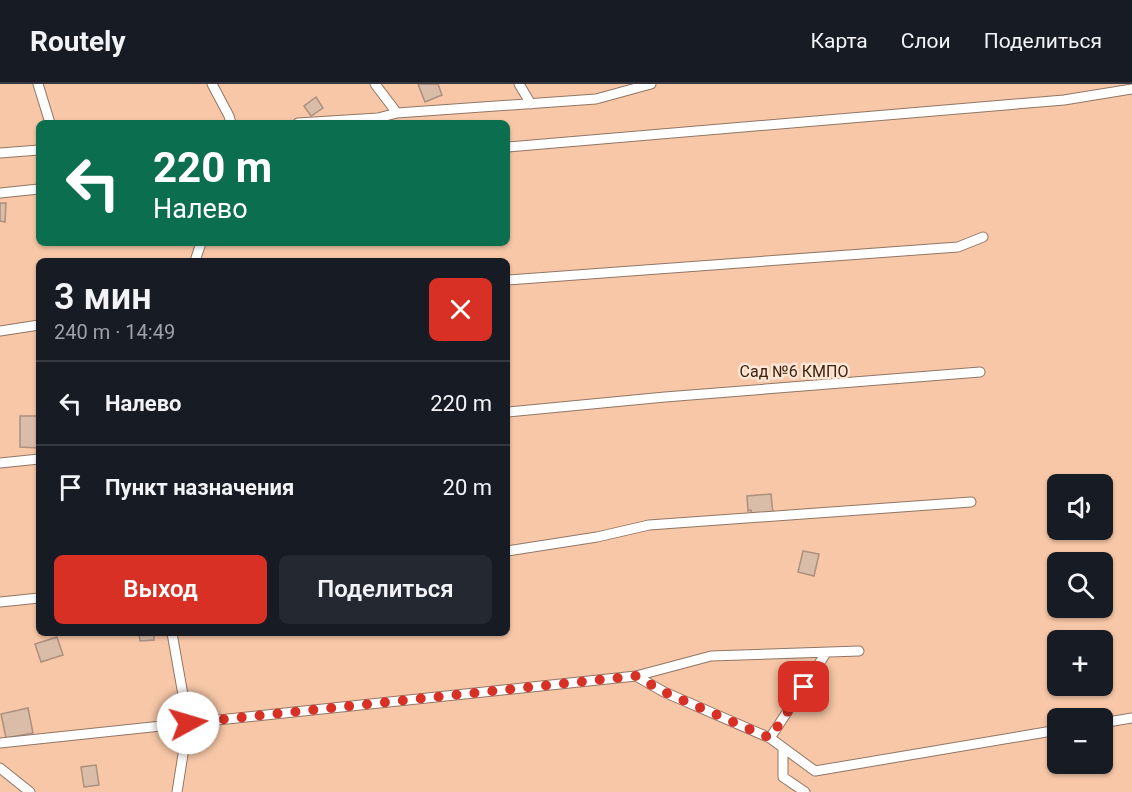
<!DOCTYPE html>
<html lang="ru">
<head>
<meta charset="utf-8">
<style>
  :root { --surface:#171b24; --page:#242831; --text:#f1f3f6; --muted:#9ea1a6; --line:#363941; --accent:#d93025 }
  body { margin:0; font-family:Roboto,sans-serif; background:var(--page); color:var(--text); height:100vh; display:flex; flex-direction:column; font-size:22px; white-space:nowrap }
  * { box-sizing:border-box; margin:0 }
  p { font-size:20px; color:var(--muted) }
  .icon { flex:none; width:33px; height:33px; fill:none; stroke:currentColor; stroke-width:2; stroke-linecap:round; stroke-linejoin:round }
  .map { position:relative; flex:1; overflow:hidden }
  .details { position:absolute; left:36px; top:174px; width:474px; height:378px; display:flex; flex-direction:column; background:var(--surface); border-radius:9px; box-shadow:0 2px 4px #0004 }
  .details>* { flex:none }
  .top-card { position:absolute; left:36px; top:36px; width:474px; height:126px; border-radius:9px; box-shadow:0 2px 4px #0004; background:#0b6e4f; color:#fff; overflow:hidden }
  .controls { position:absolute; left:1047px; top:390px; display:grid; gap:12px }
  .controls a { display:grid; place-items:center; width:66px; height:66px; border-radius:9px; background:var(--surface); box-shadow:0 2px 4px #0004; font-size:30px }
  .pin { position:absolute; display:grid; place-items:center; width:51px; height:51px; color:#fff; margin:-26px; border-radius:12px; box-shadow:0 3px 9px #0006 }
  .me { position:absolute; width:66px; margin:-33px; rotate:84deg; stroke-linejoin:round; filter:drop-shadow(0 0 4px #0008) }
  .turn { display:flex; align-items:center; gap:21px; height:126px; padding:0 18px; font-size:27px }
  .turn .icon { width:78px; height:78px; stroke-width:2.5 }
  .turn b { display:block; font-size:42px; line-height:51px }
  .round { display:grid; place-items:center; flex:none; width:63px; height:63px; border-radius:9px; background:var(--page) }
  .head { display:flex; align-items:center; justify-content:space-between; height:102px; padding:0 18px }
  h1 { font-size:36px; font-weight:600; line-height:45px }
  .primary-button { display:flex; gap:12px; margin-top:auto; padding:12px 18px }
  .primary-button a { flex:1; height:69px; border-radius:9px; background:var(--accent); color:#fff; font-size:24px; font-weight:600; line-height:69px; text-align:center }
  .primary-button a+a { background:var(--page); color:var(--text) }
  ul { padding:0; list-style:none }
  li { display:flex; align-items:center; gap:18px; height:84px; padding:0 18px; border-top:2px solid var(--line) }
  li div { flex:1 }
  li b { display:block; font-size:22px }
  li em { font-style:normal }
  header { display:flex; align-items:center; gap:36px; box-sizing:border-box; height:84px; padding:0 30px; background:var(--surface); border-bottom:2px solid var(--line) }
  header strong { font-size:28px }
  nav { display:flex; gap:33px; margin-inline-start:auto; font-size:21px }
  .map>svg:first-child { display:block }
  .green { fill:#f7c7a7; fill-rule:evenodd }
  .building { fill:#dabda9; stroke:#ac907d; stroke-width:1.5 }
  .lines { fill:none; stroke-linecap:round; stroke-linejoin:round }
  .service-casing { stroke:#917664; stroke-width:11 }
  .service { stroke:#fff; stroke-width:9 }
  .route { stroke:#d93025; stroke-width:10; stroke-dasharray:0 18 }
  .labels { text-anchor:middle; stroke-width:5; stroke-linejoin:round; paint-order:stroke }
  .park-label { font-size:16px; fill:#40230d; stroke:#fee6d6 }
</style>
</head>
<body>
<header>
<strong>Routely</strong>
<nav><a>Карта</a><a>Слои</a><a>Поделиться</a></nav>
</header>
<div class="map">
<svg width="1132" height="708" viewBox="0 0 1132 708">
  <rect width="100%" height="100%" fill="#fee6d6"/>
  <path class="green" d="M0,0H1132V708H0ZM39,39H507V159H39ZM39,177H507V549H39ZM1058,400H1102V446H1058ZM1058,478H1102V524H1058ZM1058,556H1102V602H1058ZM1058,634H1102V680H1058Z"/>
  <path class="building" d="M418,0H438L442,11L425,18Z
    M316,13L323,24L311,32L304,22Z
    M0,119H6L5,138L0,137Z
    M20,332H39V364L20,363Z
    M771,410L773,430L752,431L751,426L748,427L747,412Z
    M803,467L819,470L814,492L798,488Z
    M139,549H154V556L140,557Z
    M57,553L63,571L41,578L35,560Z
    M28,624L33,649L6,654L1,630Z
    M96,681L99,701L84,703L81,683Z"/>
  <g class="lines">
    <defs>
      <path id="service" d="M38,0L50,39
        M212,0L229,32L231,39
        M375,0L397,29L596,15L651,0
        M519,0L531,20
        M298,39L378,34L397,29
        M507,63L1064,16L1132,5
        M0,69L39,66
        M0,109L39,105
        M195,177L201,159
        M507,196L958,163L983,153
        M0,247L39,241
        M507,328L665,313L980,288
        M0,379L39,375
        M507,467L597,453L649,441L971,418
        M0,518L39,514
        M172,549L188,639L177,708
        M636,592L664,608L770,654L815,687L1058,646
        M1102,639L1132,634
        M770,654L826,569
        M0,659L636,592L711,572L859,567
        M783,664V693L805,708
        M0,684L30,708"/>
    </defs>
    <use href="#service" class="service-casing"/>
    <use href="#service" class="service"/>
  </g>
  <g class="lines">
    <path class="route" d="M188,639L636,592L664,608L770,654L804,603"/>
  </g>
  <g class="labels">
    <g class="park-label">
      <text x="794" y="293">Сад №6 КМПО</text>
    </g>
  </g>
</svg>
<div class="controls">
<a><svg class="icon" aria-label="sound" viewBox="0 0 24 24"><path d="M4 9h4l5-4v14l-5-4H4zM17 9q2 3 0 6"/></svg></a>
<a><svg class="icon" aria-label="search" viewBox="0 0 24 24"><circle cx="10" cy="10" r="6"/><path d="M15 15l6 6"/></svg></a>
<a>+</a>
<a>−</a>
</div>
<div class="pin" style="left:804px;top:603px;background:#d93025"><svg class="icon" aria-label="arrive" viewBox="0 0 24 24"><path d="M6 21V4h12l-3 4 3 4H6"/></svg></div>
<svg class="me" style="left:188px;top:639px" viewBox="-20 -20 40 40"><circle r="19" fill="#fff"/><path d="M0-13L10 11 0 6-10 11z" fill="#d93025"/></svg>
<div class="top-card">
<div class="turn"><svg class="icon" aria-label="left" viewBox="0 0 24 24"><path d="M17 20v-9H6M10 6l-5 5 5 5"/></svg><div><b>220 m</b>Налево</div></div>
</div>
<section class="details">
<div class="head"><div><h1>3 мин</h1><p>240 m · 14:49</p></div><a class="round" style="background:#d93025;color:#fff"><svg class="icon" aria-label="close" viewBox="0 0 24 24"><path d="M6 6l12 12M18 6L6 18"/></svg></a></div>
<ul>
<li><svg class="icon" aria-label="left" viewBox="0 0 24 24"><path d="M17 20v-9H6M10 6l-5 5 5 5"/></svg><div><b>Налево</b></div><em>220 m</em></li>
<li><svg class="icon" aria-label="arrive" viewBox="0 0 24 24"><path d="M6 21V4h12l-3 4 3 4H6"/></svg><div><b>Пункт назначения</b></div><em>20 m</em></li>
</ul>
<div class="primary-button"><a>Выход</a><a>Поделиться</a></div>
</section>
</div>
</body>
</html>
